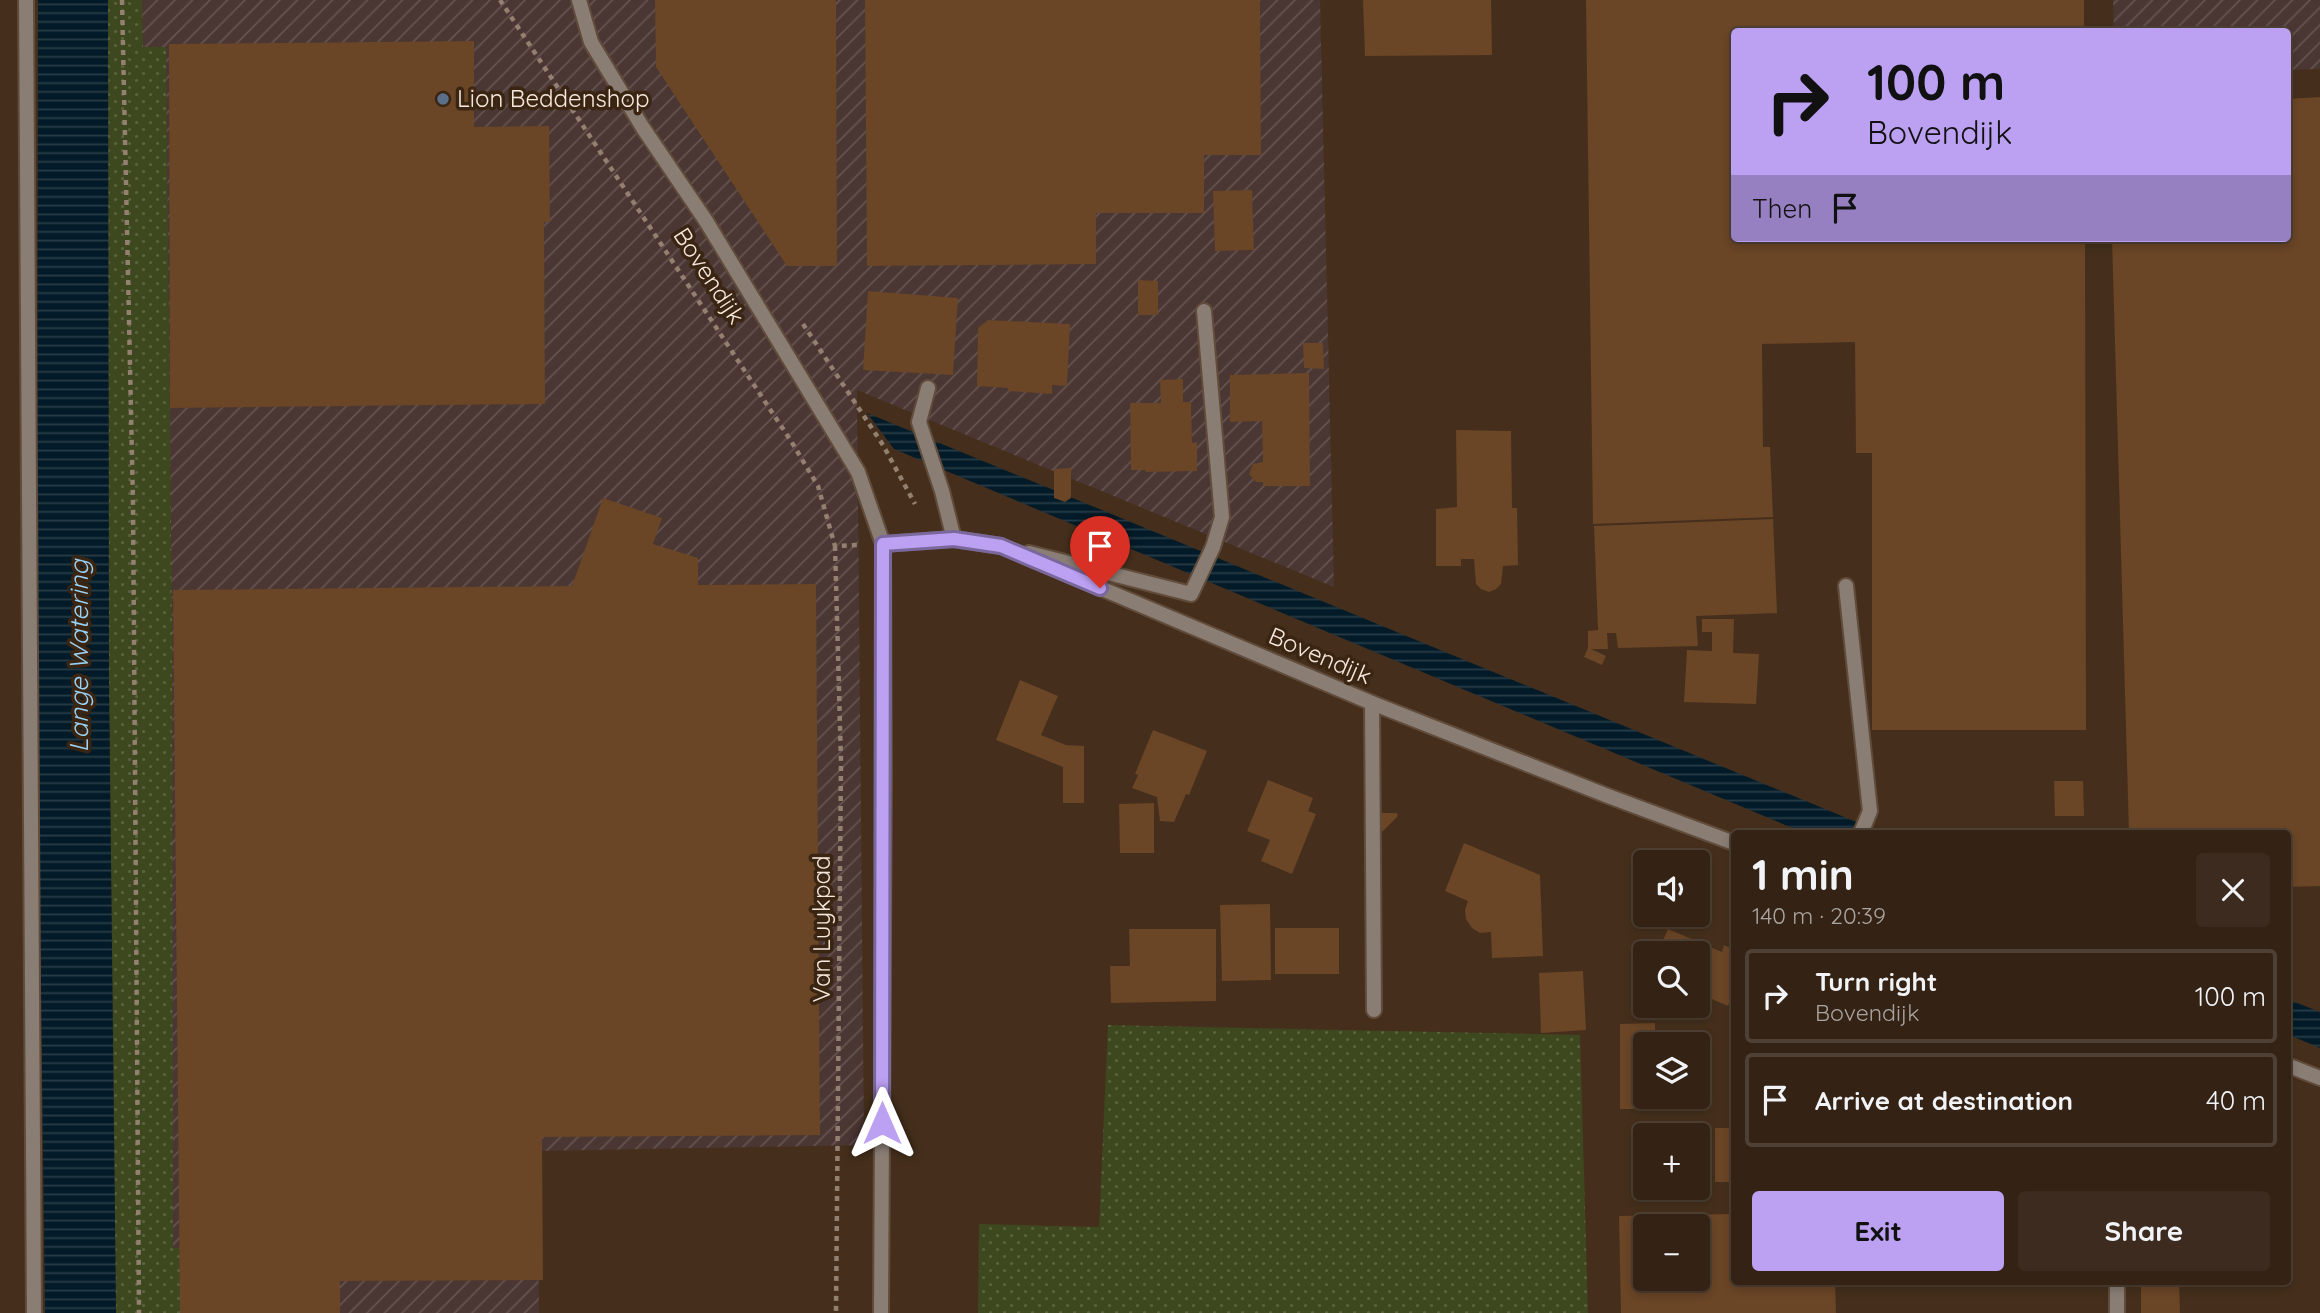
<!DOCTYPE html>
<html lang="en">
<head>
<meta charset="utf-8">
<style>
  :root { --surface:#342315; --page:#3c2b1e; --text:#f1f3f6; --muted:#a9a4a0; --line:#4e4034; --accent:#bca0f2 }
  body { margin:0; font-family:Quicksand,sans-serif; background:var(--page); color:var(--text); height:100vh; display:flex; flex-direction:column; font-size:26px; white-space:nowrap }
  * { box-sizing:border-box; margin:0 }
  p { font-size:23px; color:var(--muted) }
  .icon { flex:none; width:38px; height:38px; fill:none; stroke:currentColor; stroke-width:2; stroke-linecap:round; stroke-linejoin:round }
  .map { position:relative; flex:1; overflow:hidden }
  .details { position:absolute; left:1731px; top:830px; width:560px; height:455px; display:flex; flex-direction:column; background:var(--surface); border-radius:7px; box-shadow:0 4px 10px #0003,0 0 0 2px var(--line) }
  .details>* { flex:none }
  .top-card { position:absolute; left:1731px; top:28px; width:560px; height:214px; border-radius:7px; box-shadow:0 4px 10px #0003,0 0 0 2px var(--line); background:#bca0f2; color:#111; overflow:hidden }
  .tools { position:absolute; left:1633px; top:850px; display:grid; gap:14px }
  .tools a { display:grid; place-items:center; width:77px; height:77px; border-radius:7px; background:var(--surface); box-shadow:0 4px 10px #0003,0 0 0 2px var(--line); font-size:35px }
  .pin { position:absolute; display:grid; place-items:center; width:60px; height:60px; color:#fff; margin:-72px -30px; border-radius:50% 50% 50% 0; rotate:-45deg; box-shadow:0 0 7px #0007 }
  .pin .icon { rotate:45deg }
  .me { position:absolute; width:77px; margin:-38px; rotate:0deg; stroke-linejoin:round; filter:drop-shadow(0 0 5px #0008) }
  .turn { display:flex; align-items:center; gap:24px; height:147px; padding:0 21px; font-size:32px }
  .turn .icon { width:91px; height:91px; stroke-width:2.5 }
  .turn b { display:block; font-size:49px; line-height:60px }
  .then { display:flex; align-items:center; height:66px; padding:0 21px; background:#0003; gap:14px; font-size:26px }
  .round { display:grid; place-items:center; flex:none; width:74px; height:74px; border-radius:7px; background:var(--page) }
  .head { display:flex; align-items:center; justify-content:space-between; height:119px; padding:0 21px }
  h1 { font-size:42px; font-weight:800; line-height:52px }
  .cta { display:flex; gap:14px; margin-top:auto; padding:14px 21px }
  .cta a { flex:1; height:80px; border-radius:7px; background:var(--accent); color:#111; font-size:28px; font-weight:800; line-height:80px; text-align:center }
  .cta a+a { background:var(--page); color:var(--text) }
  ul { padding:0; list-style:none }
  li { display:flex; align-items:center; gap:21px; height:94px; margin:0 14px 10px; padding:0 7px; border:4px solid var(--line); border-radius:7px }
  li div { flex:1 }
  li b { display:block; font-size:26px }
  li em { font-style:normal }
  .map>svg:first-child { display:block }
  .industrial { fill:url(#industrial-furrows) }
  .grass { fill:url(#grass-dots) }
  .water { fill:url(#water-rules) }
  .building { fill:#6a4526; fill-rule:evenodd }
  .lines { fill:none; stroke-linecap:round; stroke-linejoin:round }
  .service-casing { stroke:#614c3b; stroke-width:18 }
  .minor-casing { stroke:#614c3b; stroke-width:18 }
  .tertiary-casing { stroke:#614c3b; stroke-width:18 }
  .path { stroke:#938070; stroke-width:4.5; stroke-dasharray:5 5; stroke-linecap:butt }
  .service { stroke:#897d74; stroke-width:14 }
  .minor { stroke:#897d74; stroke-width:14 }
  .tertiary { stroke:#897d74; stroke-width:14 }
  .route-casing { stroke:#7a689d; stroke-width:18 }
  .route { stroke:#bca0f2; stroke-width:12 }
  .service-dot { fill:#5c6f8a; stroke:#3a2512; stroke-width:2.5 }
  .labels { text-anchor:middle; stroke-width:7; stroke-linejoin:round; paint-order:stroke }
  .poi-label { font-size:24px; fill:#f6e7dc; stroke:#3a2512; text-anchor:start }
  .street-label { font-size:24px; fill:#f6e7dc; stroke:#3a2512 }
  .water-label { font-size:26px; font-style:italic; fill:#99d2f7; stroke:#3a2512 }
</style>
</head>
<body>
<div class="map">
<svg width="2320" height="1313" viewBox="0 0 2320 1313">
  <defs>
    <pattern id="industrial-furrows" width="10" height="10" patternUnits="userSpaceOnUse" patternTransform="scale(1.75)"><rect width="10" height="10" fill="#4a3632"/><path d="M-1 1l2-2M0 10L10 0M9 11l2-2" fill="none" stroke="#65534f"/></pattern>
    <pattern id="grass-dots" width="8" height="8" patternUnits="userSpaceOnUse" patternTransform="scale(1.75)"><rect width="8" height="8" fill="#3d481e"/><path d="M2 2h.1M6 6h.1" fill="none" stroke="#5a623e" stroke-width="1.8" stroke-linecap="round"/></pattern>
    <pattern id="water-rules" width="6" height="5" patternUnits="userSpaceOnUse" patternTransform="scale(1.75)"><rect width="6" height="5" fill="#031b28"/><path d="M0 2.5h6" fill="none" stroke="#283c47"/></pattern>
  </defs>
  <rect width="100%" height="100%" fill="#452f1c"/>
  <path class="industrial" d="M103,0H1320L1334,587L857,390L864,1145L538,1151L539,1313H123Z
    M2113,0H2320V69L2287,70V32L2114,31Z"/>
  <path class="grass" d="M108,0H142L143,47H166L172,617L173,1248L205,1247V1313H116L109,680Z
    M1108,1025L1580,1035L1588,1313H978L979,1224L1099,1227Z"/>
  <path class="water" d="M38,0H108L109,680L116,1313H45L37,680Z
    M867,413L1883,833H1804L894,449Z
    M2287,999L2320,1012V1048L2287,1034Z"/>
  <path class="building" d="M655,0H836L837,266H787L656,67Z
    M865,0H1260L1261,155H1204V213H1096V264L867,266Z
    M1363,0H1491L1492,55L1365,56Z
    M1586,0H2084V32H1734V238H2085L2086,730H1872V453H1856L1855,342L1762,344L1763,447H1770L1773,517L1593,524Z
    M474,41V127L549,126L550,222H544L545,404L170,408L169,44Z
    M2320,97V886L2287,887V833H2129L2112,238H2287V99Z
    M1252,190L1254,250L1215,251L1213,191Z
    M1138,280L1158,281V315H1138Z
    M868,291L958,298L953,375L863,370Z
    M988,320L1070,324L1067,386L1052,385V394L1008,391V388L977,386L978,328Z
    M1303,343H1323L1324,369L1304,368Z
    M1309,373L1310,486H1263V482H1256L1249,474L1253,464L1263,462L1262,421L1230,422V375Z
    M1183,379V402H1191L1192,443L1197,442V471L1146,472L1145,470H1131L1130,403H1161L1160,380Z
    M1456,430L1511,431L1512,508H1517L1518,565L1503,566L1501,584L1496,589L1489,592L1481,589L1476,584L1474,559H1461V566H1436V509L1457,507Z
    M1071,468V498L1065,502L1054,498V469Z
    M603,498L662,518L653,544L698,558V585L816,584L820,1135L542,1137L543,1280L340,1281V1313H180L173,590L572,586Z
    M1773,519L1777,613L1696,616L1698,646L1618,648L1616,633H1607L1608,649H1591L1606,656L1602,665L1584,657L1588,648V631L1598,630L1594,526Z
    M1702,619H1734L1733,653L1759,654L1756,704L1684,702L1687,650L1712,651V632H1702Z
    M1020,680L1058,696L1041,735L1066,745L1084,746V803H1063V767L996,740Z
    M1153,730L1207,751L1189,795L1186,794L1174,822L1160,821L1157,797L1132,788L1138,775L1135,774Z
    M1268,780L1313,798L1308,811L1316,814L1292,874L1261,861L1270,840L1247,831Z
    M2054,781H2083L2084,816H2055Z
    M1154,803V853H1120L1119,804Z
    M1379,813H1397L1398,816L1383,831L1379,832Z
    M1464,843L1540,875L1543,956L1492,958L1491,932L1480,933L1472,928L1466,919L1465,910L1468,901L1445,891Z
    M1270,904L1271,980L1222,981L1220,905Z
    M1275,928H1339V974H1275Z
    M1129,929H1216V1001L1111,1003L1110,966H1130Z
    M1668,929L1722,952L1724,945L1734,950V991L1728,1006L1698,993V954H1652L1654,950L1658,952Z
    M1583,971L1586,1030L1541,1033L1539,973Z
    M1655,1023V1045H1645V1097H1656L1655,1109H1620V1024Z
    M1715,1128H1734V1182H1715Z
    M1734,1214V1281H1835L1836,1313H1621L1619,1216ZM1645,1227H1698V1279H1645Z
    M2141,1281H2179L2180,1313H2141Z"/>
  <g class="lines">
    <defs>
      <path id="service" d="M928,388L919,422L942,491L954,539
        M1029,553L1191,594L1213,547L1222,517L1204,311
        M1846,586L1870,811L1861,833
        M1372,703L1374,1010
        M2117,1313V1281"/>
      <path id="minor" d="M26,0L34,1313
        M883,544L954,539L1001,546L1372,703L1608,796L1734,843
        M2287,1065L2320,1078"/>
      <path id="tertiary" d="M579,0L591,42L643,128L706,221L858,472L883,544L884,770L881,1313"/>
    </defs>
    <use href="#service" class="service-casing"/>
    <use href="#minor" class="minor-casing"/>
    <use href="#tertiary" class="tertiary-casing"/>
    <path class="path" d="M122,0L133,503L139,1313
      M500,0L791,441L818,486L835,546L857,545
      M803,324L883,445L915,504
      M835,546L841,762L836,1313"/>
    <use href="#service" class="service"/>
    <use href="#minor" class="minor"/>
    <use href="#tertiary" class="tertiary"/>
  </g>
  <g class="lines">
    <defs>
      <path id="route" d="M882,1123L883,544L954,539L1001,546L1100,588"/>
    </defs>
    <use href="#route" class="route-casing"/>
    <use href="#route" class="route"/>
  </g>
  <circle class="service-dot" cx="443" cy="99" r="7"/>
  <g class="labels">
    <g class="poi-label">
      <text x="457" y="107">Lion Beddenshop</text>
    </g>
    <g class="street-label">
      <text transform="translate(709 276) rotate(57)" y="8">Bovendijk</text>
      <text transform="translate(1320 656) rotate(23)" y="8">Bovendijk</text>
      <text transform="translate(822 929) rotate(-90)" y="8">Van Luykpad</text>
    </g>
    <g class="water-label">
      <text transform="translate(79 656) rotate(-90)" y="9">Lange Watering</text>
    </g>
  </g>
</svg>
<div class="tools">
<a><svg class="icon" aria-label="sound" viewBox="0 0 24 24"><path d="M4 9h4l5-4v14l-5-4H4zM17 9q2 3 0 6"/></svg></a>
<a><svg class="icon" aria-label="search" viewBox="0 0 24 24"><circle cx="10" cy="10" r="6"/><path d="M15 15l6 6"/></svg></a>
<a><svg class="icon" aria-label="layers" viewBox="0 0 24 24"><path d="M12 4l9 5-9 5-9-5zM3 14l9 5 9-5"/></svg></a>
<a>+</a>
<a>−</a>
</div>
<div class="pin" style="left:1100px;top:588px;background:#d93025"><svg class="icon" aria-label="arrive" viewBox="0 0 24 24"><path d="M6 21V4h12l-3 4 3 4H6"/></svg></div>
<svg class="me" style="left:882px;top:1123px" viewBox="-20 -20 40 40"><path d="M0-17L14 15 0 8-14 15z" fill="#bca0f2" stroke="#fff" stroke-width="4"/></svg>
<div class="top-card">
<div class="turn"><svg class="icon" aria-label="right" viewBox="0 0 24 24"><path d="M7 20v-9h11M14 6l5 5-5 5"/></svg><div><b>100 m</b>Bovendijk</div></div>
<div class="then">Then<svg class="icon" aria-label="arrive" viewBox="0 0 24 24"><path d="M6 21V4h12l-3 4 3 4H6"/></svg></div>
</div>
<section class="details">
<div class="head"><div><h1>1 min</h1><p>140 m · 20:39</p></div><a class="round"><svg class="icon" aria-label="close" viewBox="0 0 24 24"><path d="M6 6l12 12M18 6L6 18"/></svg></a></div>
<ul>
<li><svg class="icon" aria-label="right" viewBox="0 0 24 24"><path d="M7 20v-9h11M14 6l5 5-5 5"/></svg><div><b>Turn right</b><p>Bovendijk</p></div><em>100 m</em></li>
<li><svg class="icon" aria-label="arrive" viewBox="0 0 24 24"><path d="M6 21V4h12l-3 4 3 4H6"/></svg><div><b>Arrive at destination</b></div><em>40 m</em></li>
</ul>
<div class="cta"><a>Exit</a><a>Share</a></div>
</section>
</div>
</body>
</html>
